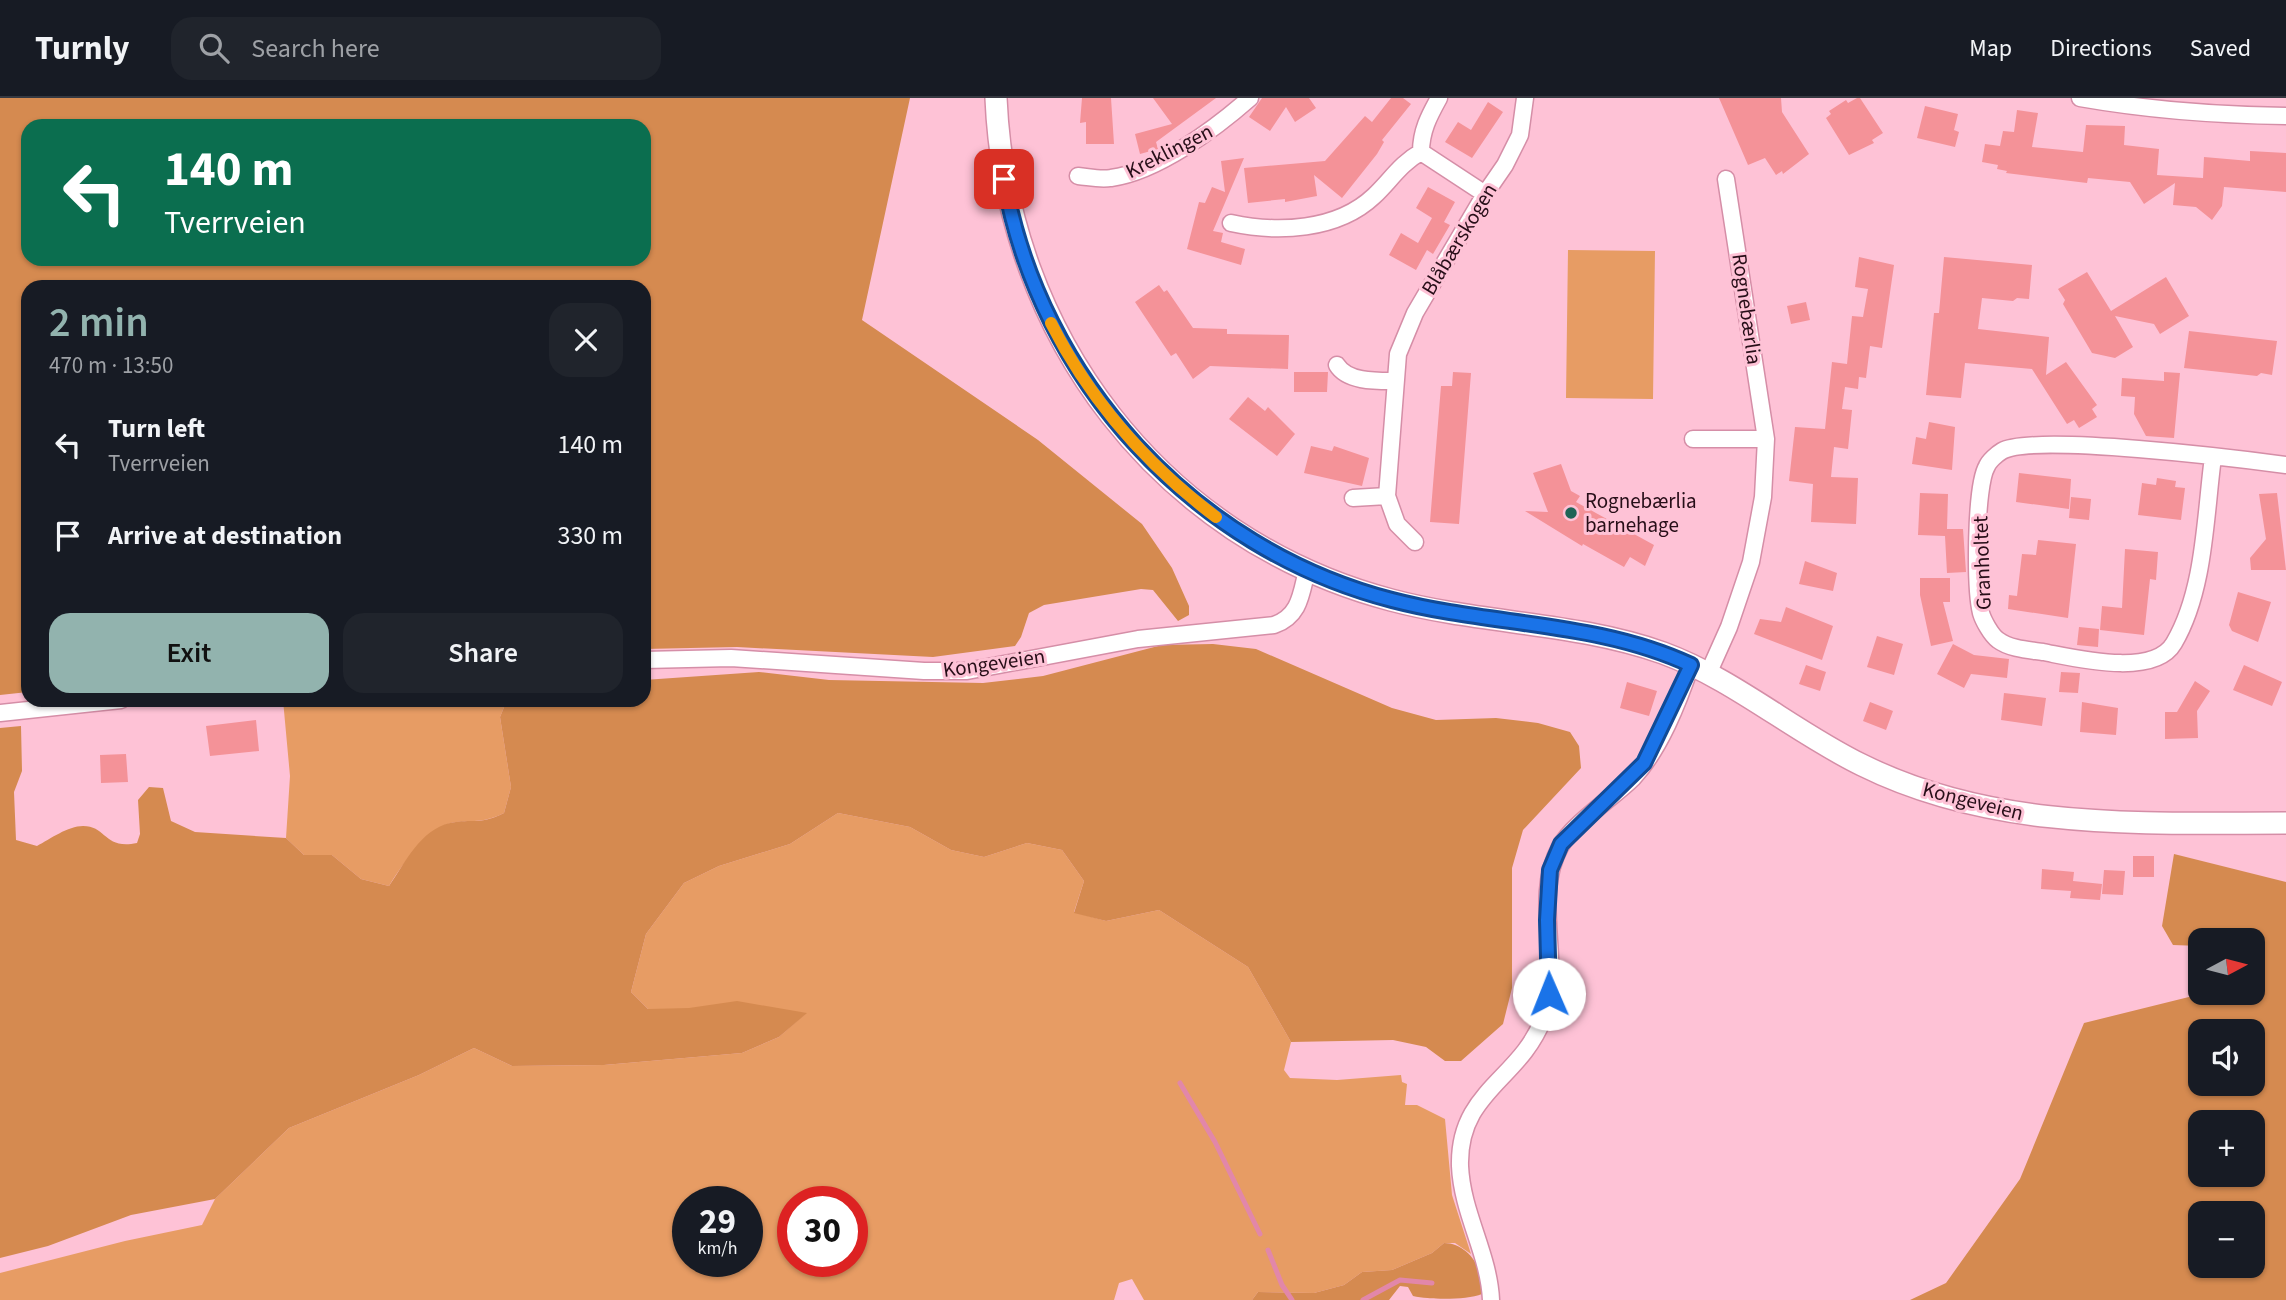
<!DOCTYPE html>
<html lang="en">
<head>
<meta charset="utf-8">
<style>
  :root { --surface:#171b24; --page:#20242c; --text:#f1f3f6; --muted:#9ea1a6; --line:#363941; --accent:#92b3ae }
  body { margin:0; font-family:"Source Sans 3",sans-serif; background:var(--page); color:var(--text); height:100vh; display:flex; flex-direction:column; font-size:26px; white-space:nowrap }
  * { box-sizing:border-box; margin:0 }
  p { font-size:23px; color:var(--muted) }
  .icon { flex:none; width:38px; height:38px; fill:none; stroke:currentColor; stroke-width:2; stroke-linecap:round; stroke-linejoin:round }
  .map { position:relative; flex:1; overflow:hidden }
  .details { position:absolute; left:21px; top:182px; width:630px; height:427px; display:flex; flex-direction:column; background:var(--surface); border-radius:21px; box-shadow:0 2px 5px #0004 }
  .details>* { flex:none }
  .top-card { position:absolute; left:21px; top:21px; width:630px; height:147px; border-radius:21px; box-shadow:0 2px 5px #0004; background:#0b6e4f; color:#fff; overflow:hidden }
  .needle { width:46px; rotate:83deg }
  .fabs { position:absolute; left:2188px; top:830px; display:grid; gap:14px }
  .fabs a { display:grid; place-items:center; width:77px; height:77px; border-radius:14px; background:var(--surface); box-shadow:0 2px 5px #0004; font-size:35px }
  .speed { position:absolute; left:672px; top:1088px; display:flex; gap:14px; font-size:35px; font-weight:700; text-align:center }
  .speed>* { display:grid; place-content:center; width:91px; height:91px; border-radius:50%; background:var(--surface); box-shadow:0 2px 5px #0004; line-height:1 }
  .speed small { font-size:18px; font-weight:400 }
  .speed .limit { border:10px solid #d22; background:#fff; color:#111 }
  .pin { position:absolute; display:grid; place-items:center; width:60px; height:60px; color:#fff; margin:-30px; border-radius:14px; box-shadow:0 4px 10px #0006 }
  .me { position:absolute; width:77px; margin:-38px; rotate:359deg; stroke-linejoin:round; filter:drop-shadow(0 0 5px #0008) }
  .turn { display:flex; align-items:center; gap:24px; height:147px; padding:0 28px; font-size:32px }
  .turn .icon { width:91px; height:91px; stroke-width:2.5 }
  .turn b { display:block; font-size:49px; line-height:60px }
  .round { display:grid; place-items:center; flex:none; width:74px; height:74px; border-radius:21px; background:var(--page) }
  .overview { display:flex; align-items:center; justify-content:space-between; height:119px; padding:0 28px }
  h1 { font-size:42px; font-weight:600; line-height:52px; color:var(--accent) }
  .primary-button { display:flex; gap:14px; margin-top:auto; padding:14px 28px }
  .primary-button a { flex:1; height:80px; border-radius:21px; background:var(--accent); color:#111; font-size:28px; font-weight:600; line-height:80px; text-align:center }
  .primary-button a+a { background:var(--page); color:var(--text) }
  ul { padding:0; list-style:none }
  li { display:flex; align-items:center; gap:21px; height:91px; padding:0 28px }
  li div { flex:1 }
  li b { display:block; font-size:26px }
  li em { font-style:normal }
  header { display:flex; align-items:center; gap:42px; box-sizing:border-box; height:98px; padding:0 35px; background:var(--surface); border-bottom:2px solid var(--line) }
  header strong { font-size:33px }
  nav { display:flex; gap:38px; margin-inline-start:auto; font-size:24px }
  .search { width:490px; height:63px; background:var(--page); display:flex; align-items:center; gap:18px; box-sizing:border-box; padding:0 24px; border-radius:21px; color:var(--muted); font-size:26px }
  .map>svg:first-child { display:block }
  .green { fill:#e79c64; fill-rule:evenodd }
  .forest { fill:#d58a50; fill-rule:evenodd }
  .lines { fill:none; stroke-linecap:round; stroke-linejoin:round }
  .stream { stroke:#e287a9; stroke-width:5 }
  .building { fill:#f49298 }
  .minor-casing { stroke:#d58ea7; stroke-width:19 }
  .secondary-casing { stroke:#d58ea7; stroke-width:24 }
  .minor { stroke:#fff; stroke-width:16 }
  .secondary { stroke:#fff; stroke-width:21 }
  .route-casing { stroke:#114b97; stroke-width:18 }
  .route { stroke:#1a73e8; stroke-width:12 }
  .slow { stroke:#f59e0b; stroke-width:12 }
  .poi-dot { fill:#1f6456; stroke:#fec2d6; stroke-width:2.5 }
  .labels { text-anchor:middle; stroke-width:6; stroke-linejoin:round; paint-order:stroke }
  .street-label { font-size:21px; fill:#270e18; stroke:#fec2d6 }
  .poi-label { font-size:21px; fill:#270e18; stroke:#fec2d6; text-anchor:start }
</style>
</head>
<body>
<header>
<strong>Turnly</strong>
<div class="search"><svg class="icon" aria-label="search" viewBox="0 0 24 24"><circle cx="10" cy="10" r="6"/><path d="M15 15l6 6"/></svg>Search here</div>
<nav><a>Map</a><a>Directions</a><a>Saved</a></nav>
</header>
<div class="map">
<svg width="2286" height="1202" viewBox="0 0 2286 1202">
  <rect width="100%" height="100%" fill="#fec2d6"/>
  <path class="green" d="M1568,152L1655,153L1653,301L1566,300Z
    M283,602H507L500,619L511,689L504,715C484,725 476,722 456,724C429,727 402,767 389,788L361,781L332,757H304L286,740L290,678Z
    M838,715L910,729L951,752L984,759L1027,745L1062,752L1084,783L1074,814L1106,823L1159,812L1248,869L1291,944L1284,972L1290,980L1337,982L1401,977L1402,984L1407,986L1405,1007H1417L1445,1021L1452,1097L1471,1156L1455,1145H1444L1432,1155L1392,1172L1362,1174L1344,1187L1314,1195L1258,1194L1252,1202H1144L1132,1181L1119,1185L1114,1202H0V1175L125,1143L202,1127L215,1101L289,1030L419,977L474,950L512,968L604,967L742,955L779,939L806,915L648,911L631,894L646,836L684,785L719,768L790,746ZM688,1104H747V1164H688ZM793,1104H852V1164H793Z"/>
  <path class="forest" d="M0,0H910L862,222L1038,342L1142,426L1172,470L1189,508V517L1178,523L1153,492L1141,491L1044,507L1029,515L1021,539L1015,548L933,559L737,549L644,551V189H28V594L0,597ZM28,28H644V161H28Z
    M1213,546L1256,551L1392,610L1436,622L1496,620L1538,625L1570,634L1579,648L1581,670L1523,732L1512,770V890L1503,926L1461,963H1445L1426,949L1393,942L1291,944L1248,869L1159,812L1106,823L1074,815L1084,783L1062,752L1027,745L984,759L951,752L910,729L838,715L790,746L719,768L684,785L646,836L631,894L648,911L689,910L737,903L807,915L779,939L742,955L604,967L512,968L474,950L419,977L289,1030L215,1101L131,1117L48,1148L0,1160V630L21,628L22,673L14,694L16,742L37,748C50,741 68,728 83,728C107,728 104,752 137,745L140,736L138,702L149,689L163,690L171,723L195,734L286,740L304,757H332L361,781L389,788C405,765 420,732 450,725C473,720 478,728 504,715L511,689L500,619L507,602H644V582L759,574L829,582L983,585L1043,578L1162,547Z
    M2174,756L2286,784V1202H1910L1946,1185L2020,1081L2084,925L2209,894H2252V842H2200V848L2173,847L2162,828ZM2200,933H2252V985H2200ZM2200,1024H2252V1076H2200ZM2200,1115H2252V1167H2200Z
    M1444,1145C1468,1145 1486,1172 1482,1196C1466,1202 1432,1202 1413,1198L1408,1189L1400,1188L1389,1202H1252L1258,1194L1314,1195L1344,1187L1362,1174L1392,1172L1432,1155Z"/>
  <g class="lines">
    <path class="stream" d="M1180,985L1215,1044L1260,1136
      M1268,1152L1282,1187L1292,1202
      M1363,1202L1400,1182L1432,1185"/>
  </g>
  <path class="building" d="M1082,0H1111L1114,46H1086V24L1080,25Z
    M1153,0H1216L1156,44L1158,51L1140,56L1135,36L1172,26Z
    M1262,0H1309L1316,10L1295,24L1286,9L1270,33L1249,19Z
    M1391,0H1403L1411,6L1382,42L1384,44L1377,56L1342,100L1314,77L1317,98L1285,104V101L1248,105L1244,70L1325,63L1365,18L1372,24Z
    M1719,0H1781L1782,14L1809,56L1783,76L1782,73L1776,77L1765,60L1748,67Z
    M1857,0H1860L1883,35L1872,42L1874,45L1849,57L1826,20L1831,16L1829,13L1846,2L1848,5Z
    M1488,4L1503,14L1472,60L1445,44L1458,24L1471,32Z
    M1925,8L1958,16L1954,32L1959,34L1955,49L1917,40Z
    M2017,12L2038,15L2032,49L2083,54L2086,27L2125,28L2124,47L2159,51L2157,77L2203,80L2204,59L2250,63V53L2286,55V94L2224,89L2222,108L2212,122L2196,109L2173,107L2175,85L2144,106L2130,84L2088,80L2087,85L2006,75L2007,73L1997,71L1998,67L1982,64L1985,46L2000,48L2003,33L2014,34Z
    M1244,60L1213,133L1223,135L1221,144L1245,151L1241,167L1187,151L1199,104L1205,105L1212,89L1225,94L1221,63Z
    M1428,89L1455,104L1444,124L1450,127L1433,156L1427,152L1416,172L1389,157L1401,135L1418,145L1432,120L1416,110Z
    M1859,159L1894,167L1882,250L1870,248L1866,280L1859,279L1858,291L1845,289L1842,311L1852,312L1848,351L1834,349L1831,379L1858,380L1856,426L1811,424L1813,386L1789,383L1795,329L1825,331L1832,264L1847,266L1852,218L1863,219L1868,191L1855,189Z
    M1944,159L2032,167L2029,201L2017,200L2013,203L1982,200L1978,231L2049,239L2046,277L2066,264L2097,307L2092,311L2097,319L2079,330L2074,322L2067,326L2032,271L1965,265L1961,300L1926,297L1934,215H1939Z
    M2087,174L2111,213L2166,179L2189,218L2160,236L2154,226L2115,218L2133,249L2115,260L2092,255L2063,206L2065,202L2058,191Z
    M1159,187L1164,194L1167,192L1193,230L1227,231V236L1289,237L1288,271L1210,268L1193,281L1176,255L1171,258L1135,204Z
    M1806,204L1810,222L1791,226L1787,208Z
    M2189,233L2277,243L2272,277L2261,275L2257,278L2184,270Z
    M1294,274H1328L1327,294H1294Z
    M1453,274L1471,275L1459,426L1430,424L1441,288H1452Z
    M2164,274L2180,275L2174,340L2146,338L2134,316L2135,299L2121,298L2122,280L2164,283Z
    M1248,299L1265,313L1268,309L1295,336L1277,358L1229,321Z
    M1929,324L1955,329L1952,372L1912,366L1916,339L1926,341Z
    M1311,348L1332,353L1334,348L1369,360L1362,388L1304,375Z
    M1561,366L1571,393L1580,398L1576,404L1654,447L1645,468L1630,459L1624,469L1583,446L1582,448L1525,413L1548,414L1533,375Z
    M2019,375L2071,381L2069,411L2016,404Z
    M2157,380L2176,383L2175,389L2185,390L2181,422L2138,417L2142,385L2156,387Z
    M1920,395L1948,396L1947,431H1963L1966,474L1947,475L1945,438L1918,437Z
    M2277,395L2286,472H2251L2250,460L2266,441L2259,396Z
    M2071,399L2091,401L2089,422L2069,420Z
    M2038,442L2076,446L2068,520L2008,511L2009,497L2017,498L2022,456L2036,457Z
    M2125,451L2158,454L2156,482L2150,481L2144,537L2100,532L2102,508L2122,510Z
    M1805,463L1837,475L1833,493L1799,486Z
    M1920,480H1950V504H1943L1953,543L1931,548L1920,497Z
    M2238,494L2271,504L2258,544L2232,533L2229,527Z
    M1786,509L1833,528L1822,562L1754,536L1760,521L1781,524Z
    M2079,529L2099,531L2098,549L2077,547Z
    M1877,538L1903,546L1894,577L1867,569Z
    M1953,546L1974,557L2009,561L2007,580L1971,576L1964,590L1937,576Z
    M1806,567L1826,574L1820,593L1799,586Z
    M2244,567L2282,584L2272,608L2233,592Z
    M2061,574L2080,575L2078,595L2059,594Z
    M2195,583L2210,593L2197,613L2198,640L2165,641V614H2177Z
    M1627,584L1657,593L1649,618L1620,610Z
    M2004,595L2046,600L2042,628L2001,622Z
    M1870,604L1893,613L1886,632L1863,623Z
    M2082,604L2118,610L2116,637L2080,634Z
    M256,622L259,653L210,658L206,628Z
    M126,656L128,684L101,685L100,657Z
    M2133,758H2154V779H2133Z
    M2042,771L2074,774L2073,783L2102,786L2100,802L2070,800L2071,793L2041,791Z
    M2104,772L2125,773L2123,797L2102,796Z"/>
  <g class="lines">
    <defs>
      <path id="minor" d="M2080,0C2148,12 2217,17 2286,18
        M1421,54L1485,96
        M1078,78C1089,79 1100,82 1111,80C1157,74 1216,30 1250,0
        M1231,125C1277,135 1337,133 1374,98C1390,83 1401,65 1421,54C1421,33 1429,18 1439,0
        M1337,267C1347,284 1377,283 1395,283
        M1693,341H1766
        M2213,359C2205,419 2205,492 2174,545C2154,580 2075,560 2043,554C2029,552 2010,551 1998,542C1991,537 1983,522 1981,515C1975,490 1975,388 1987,368C1989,363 1997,356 2002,353C2032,335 2241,361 2286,367
        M1353,400L1387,398
        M1415,444L1397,426L1387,398L1398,256L1415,215L1485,96L1505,67L1520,37L1525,0
        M644,562L731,560L924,573H967L1138,541L1274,527C1300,518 1301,496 1307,472
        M1708,576L1729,529L1751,464L1763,399L1766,341L1726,81
        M0,615L121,602
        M1491,1202C1489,1156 1462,1115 1460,1068C1458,993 1520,982 1543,921C1564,867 1531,802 1560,749C1572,726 1614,699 1633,680C1660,651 1678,605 1691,567"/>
      <path id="secondary" d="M996,0C1006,237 1160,441 1391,502C1481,526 1576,524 1663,555C1734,581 1794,634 1862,667C1995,733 2142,725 2286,725"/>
    </defs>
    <use href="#minor" class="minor-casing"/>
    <use href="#secondary" class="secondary-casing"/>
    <use href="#minor" class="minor"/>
    <use href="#secondary" class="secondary"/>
  </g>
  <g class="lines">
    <defs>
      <path id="route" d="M1004,81C1039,282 1194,451 1392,502C1491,528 1597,523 1691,567L1644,665L1561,746L1550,772L1547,822L1549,896"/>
    </defs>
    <use href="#route" class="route-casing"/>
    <use href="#route" class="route"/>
    <path class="slow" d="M1051,225C1090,302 1147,367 1216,419"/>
  </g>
  <circle class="poi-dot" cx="1571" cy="415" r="7"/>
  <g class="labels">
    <g class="street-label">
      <text transform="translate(1169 53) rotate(-27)" y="7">Kreklingen</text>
      <text transform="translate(1459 141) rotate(-59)" y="7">Blåbærskogen</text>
      <text transform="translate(1747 211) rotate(82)" y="7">Rognebærlia</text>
      <text transform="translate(1982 465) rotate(-92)" y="7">Granholtet</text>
      <text transform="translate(994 565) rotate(-8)" y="7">Kongeveien</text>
      <text transform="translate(1973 703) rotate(14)" y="7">Kongeveien</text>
    </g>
    <g class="poi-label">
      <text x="1585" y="410">Rognebærlia<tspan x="1585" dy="24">barnehage</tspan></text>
    </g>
  </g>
</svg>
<div class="fabs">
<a><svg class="needle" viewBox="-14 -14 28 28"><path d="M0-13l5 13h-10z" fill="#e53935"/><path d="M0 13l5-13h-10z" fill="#9ea1a6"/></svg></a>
<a><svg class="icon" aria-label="sound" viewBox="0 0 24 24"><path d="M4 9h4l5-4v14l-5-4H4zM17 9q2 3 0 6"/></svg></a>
<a>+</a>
<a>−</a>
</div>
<div class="speed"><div>29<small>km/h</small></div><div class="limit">30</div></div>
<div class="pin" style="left:1004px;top:81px;background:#d93025"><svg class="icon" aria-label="arrive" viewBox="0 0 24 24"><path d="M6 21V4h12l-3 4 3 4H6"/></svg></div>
<svg class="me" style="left:1549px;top:896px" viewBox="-20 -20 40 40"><circle r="19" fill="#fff"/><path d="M0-13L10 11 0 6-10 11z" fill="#1a73e8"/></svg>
<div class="top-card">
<div class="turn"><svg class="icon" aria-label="left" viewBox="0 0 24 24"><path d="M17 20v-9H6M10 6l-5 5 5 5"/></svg><div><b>140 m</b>Tverrveien</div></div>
</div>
<section class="details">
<div class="overview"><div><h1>2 min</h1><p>470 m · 13:50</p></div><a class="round"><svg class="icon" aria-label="close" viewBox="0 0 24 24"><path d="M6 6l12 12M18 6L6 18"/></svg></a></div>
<ul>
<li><svg class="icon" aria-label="left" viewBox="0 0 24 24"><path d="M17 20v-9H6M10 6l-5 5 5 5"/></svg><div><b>Turn left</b><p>Tverrveien</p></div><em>140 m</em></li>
<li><svg class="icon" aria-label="arrive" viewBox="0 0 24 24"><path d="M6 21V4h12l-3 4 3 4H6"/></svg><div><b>Arrive at destination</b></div><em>330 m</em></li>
</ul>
<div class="primary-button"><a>Exit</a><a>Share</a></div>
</section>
</div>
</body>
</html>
